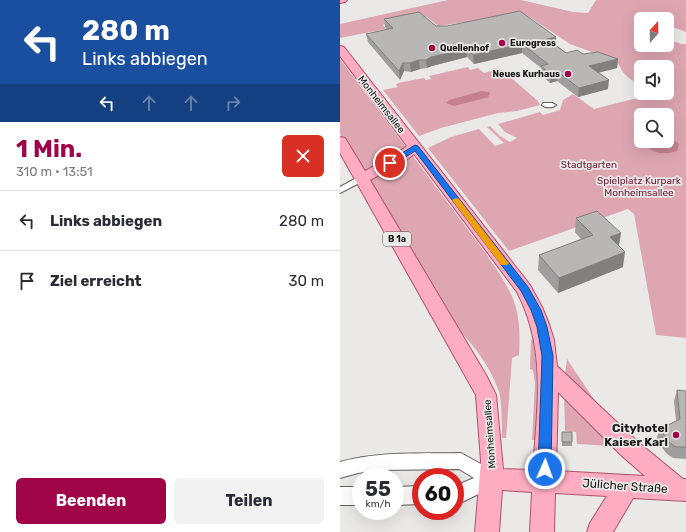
<!DOCTYPE html>
<html lang="de">
<head>
<meta charset="utf-8">
<style>
  :root { --surface:#fff; --page:#f2f2f3; --text:#2b2b33; --muted:#7c7c81; --line:#e1e1e2; --accent:#9f0348 }
  body { margin:0; font-family:Rubik,sans-serif; background:var(--page); color:var(--text); height:100vh; display:flex; flex-direction:column; font-size:15px; white-space:nowrap }
  * { box-sizing:border-box; margin:0 }
  p { font-size:13px; color:var(--muted) }
  .icon { flex:none; width:22px; height:22px; fill:none; stroke:currentColor; stroke-width:2; stroke-linecap:round; stroke-linejoin:round }
  .map { position:relative; flex:1; overflow:hidden }
  .details { display:flex; flex-direction:column; background:var(--surface); width:340px }
  .details>* { flex:none }
  .guide { background:#1a4fa0; color:#fff; overflow:hidden }
  .needle { width:26px; rotate:20deg }
  .tools { position:absolute; left:294px; top:12px; display:grid; gap:8px }
  .tools a { display:grid; place-items:center; width:40px; height:40px; border-radius:6px; background:var(--surface); box-shadow:0 4px 16px #0002; font-size:20px }
  .speed { position:absolute; left:12px; top:468px; display:flex; gap:8px; font-size:20px; font-weight:700; text-align:center }
  .speed>* { display:grid; place-content:center; width:52px; height:52px; border-radius:50%; background:var(--surface); box-shadow:0 4px 16px #0002; line-height:1 }
  .speed small { font-size:10px; font-weight:400 }
  .speed .limit { border:6px solid #d22; background:#fff; color:#111 }
  .pin { position:absolute; display:grid; place-items:center; width:34px; height:34px; color:#fff; margin:-17px; border:2px solid #fff; border-radius:50%; box-shadow:0 1px 4px #0007 }
  .me { position:absolute; width:44px; margin:-22px; rotate:2deg; stroke-linejoin:round; filter:drop-shadow(0 0 3px #0008) }
  .turn { display:flex; align-items:center; gap:14px; height:84px; padding:0 16px; font-size:18px }
  .turn .icon { width:52px; height:52px; stroke-width:2.5 }
  .turn b { display:block; font-size:28px; line-height:34px }
  .lanes { display:flex; align-items:center; height:38px; padding:0 16px; background:#0003; justify-content:center; gap:20px; direction:ltr }
  .lanes .off { opacity:.35 }
  .round { display:grid; place-items:center; flex:none; width:42px; height:42px; border-radius:6px; background:var(--page) }
  .overview { display:flex; align-items:center; justify-content:space-between; height:68px; padding:0 16px }
  h1 { font-size:24px; font-weight:700; line-height:30px; color:var(--accent) }
  .button { display:flex; gap:8px; margin-top:auto; padding:8px 16px }
  .button a { flex:1; height:46px; border-radius:6px; background:var(--accent); color:#fff; font-size:16px; font-weight:700; line-height:46px; text-align:center }
  .button a+a { background:var(--page); color:var(--text) }
  ul { padding:0; list-style:none }
  li { display:flex; align-items:center; gap:12px; height:60px; padding:0 16px; border-top:1px solid var(--line) }
  li div { flex:1 }
  li b { display:block; font-size:15px }
  li em { font-style:normal }
  main { display:flex; flex:1; min-height:0 }
  .map>svg:first-child { display:block }
  .green { fill:#dda6b1; fill-rule:evenodd }
  .water { fill:#c58190 }
  .lines { fill:none; stroke-linecap:round; stroke-linejoin:round }
  .minor-casing { stroke:#636060; stroke-width:2 }
  .tertiary-casing { stroke:#636060; stroke-width:2 }
  .primary-casing { stroke:#ad546c; stroke-width:2 }
  .minor { fill:#fff; fill-rule:evenodd }
  .tertiary { fill:#fff; fill-rule:evenodd }
  .primary { fill:#fdacc2; fill-rule:evenodd }
  .wall { fill:#9f9d9d }
  .shaded-wall { fill:#827f7f }
  .building { fill:#b9b6b6; stroke:#827f7f }
  .route { fill:#1a73e8; stroke:#114b97 }
  .slow { fill:#f59e0b }
  .poi-dot { fill:#9f0348; stroke:#ebe8e8; stroke-width:1.5 }
  .labels { text-anchor:middle; stroke-width:3.5; stroke-linejoin:round; paint-order:stroke }
  .far-poi-label { font-size:9px; font-weight:bold; fill:#191818; stroke:#ebe8e8; text-anchor:start }
  .shield { fill:#ebe8e8; stroke:#585656; stroke-width:1 }
  .shield-label { font-size:9px; font-weight:bold; fill:#191818 }
  .street-label { font-size:10px; fill:#191818; stroke:#ebe8e8 }
  .park-label { font-size:10px; fill:#6d1c36; stroke:#ebe8e8 }
  .near-poi-label { font-size:12px; font-weight:bold; fill:#191818; stroke:#ebe8e8; text-anchor:end }
  .near-street-label { font-size:12px; fill:#191818; stroke:#ebe8e8 }
</style>
</head>
<body>
<main>
<section class="details">
<div class="guide">
<div class="turn"><svg class="icon" aria-label="left" viewBox="0 0 24 24"><path d="M17 20v-9H6M10 6l-5 5 5 5"/></svg><div><b>280 m</b>Links abbiegen</div></div>
<div class="lanes"><svg class="icon" aria-label="left" viewBox="0 0 24 24"><path d="M17 20v-9H6M10 6l-5 5 5 5"/></svg><svg class="icon off" aria-label="ahead" viewBox="0 0 24 24"><path d="M12 20V5M6 11l6-6 6 6"/></svg><svg class="icon off" aria-label="ahead" viewBox="0 0 24 24"><path d="M12 20V5M6 11l6-6 6 6"/></svg><svg class="icon off" aria-label="right" viewBox="0 0 24 24"><path d="M7 20v-9h11M14 6l5 5-5 5"/></svg></div>
</div>
<div class="overview"><div><h1>1 Min.</h1><p>310 m · 13:51</p></div><a class="round" style="background:#d93025;color:#fff"><svg class="icon" aria-label="close" viewBox="0 0 24 24"><path d="M6 6l12 12M18 6L6 18"/></svg></a></div>
<ul>
<li><svg class="icon" aria-label="left" viewBox="0 0 24 24"><path d="M17 20v-9H6M10 6l-5 5 5 5"/></svg><div><b>Links abbiegen</b></div><em>280 m</em></li>
<li><svg class="icon" aria-label="arrive" viewBox="0 0 24 24"><path d="M6 21V4h12l-3 4 3 4H6"/></svg><div><b>Ziel erreicht</b></div><em>30 m</em></li>
</ul>
<div class="button"><a>Beenden</a><a>Teilen</a></div>
</section>
<div class="map">
<svg width="346" height="532" viewBox="0 0 346 532">
  <rect width="100%" height="100%" fill="#ebe8e8"/>
  <path class="green" d="M108,0H181L233,12L248,13L256,0H346V32L335,28H327V19H301V45H327V34L330,40L341,44H346V338L316,335L294,214L288,209L169,251L88,148L111,137L139,129L155,146L164,143L147,127L150,126L160,136L170,142L177,138L165,132L158,124L200,112L203,115L220,110L223,100L233,94L254,109L309,95L308,93H327V67H301V87C296,82 287,78 283,72C280,68 280,65 276,61L230,44L185,14L98,26L87,17L47,23L43,25L46,29L0,38V24ZM301,115H327V141H301Z
    M0,59L147,255C173,294 182,306 179,355L172,358L166,438H162C162,425 162,403 159,392C152,369 131,340 114,326L0,134Z
    M128,67L130,70L138,68L144,73L158,69L163,71L198,101L200,105L177,111L158,113L101,128L79,136L43,90L58,87L56,85L58,83L84,78L86,80L91,79L89,76Z
    M191,339L193,341L197,367L195,440H192L195,383L193,370L190,369Z
    M227,359L261,410L225,375Z
    M224,391L282,448L256,445L237,444L236,432L225,431Z"/>
  <path class="water" d="M142,91L149,92L150,94L148,96L149,97L114,106L106,103L109,100Z
    M327,137L331,138L339,144L337,151C324,155 316,154 305,146L306,141H327Z"/>
  <g class="lines">
    <defs>
      <path id="minor" d="M203,103H212L216,105C213,108 205,108 202,105Z
        M22,175L26,178L25,180L0,193V187Z"/>
      <path id="tertiary" d="M121,453L157,473L160,479L157,485L118,504H115V486L134,478L119,469L41,470L18,473L0,478V462C39,451 80,454 121,453Z
        M81,486V504L55,505V487Z
        M0,487H21V505H0Z"/>
      <path id="primary" d="M0,0H7L5,2L0,3Z
        M0,46L4,47L190,285L202,307L209,324L214,340L217,366L298,442L343,479H346V501L293,498L273,532H247L250,523L267,496L215,493L214,532H190L192,492L162,490L159,532H135L141,461L136,395L0,153V137L5,138L25,171L55,155L67,146L0,56ZM74,154L177,292C207,350 197,407 193,470L163,469L156,395L146,375L30,180L65,161ZM218,392L282,456L305,476L216,471Z"/>
    </defs>
    <use href="#minor" class="minor-casing"/>
    <use href="#tertiary" class="tertiary-casing"/>
    <use href="#primary" class="primary-casing"/>
    <use href="#minor" class="minor"/>
    <use href="#tertiary" class="tertiary"/>
    <use href="#primary" class="primary"/>
  </g>
  <path class="wall" d="M44,19L96,26L216,45L226,53L278,59L277,68L258,73L268,89L238,97L217,81L210,83L201,75V68L182,53L134,64L127,57L92,66L87,68L80,69L71,72L64,71L60,80L28,42L26,34L47,30L45,27Z
    M236,218L281,233L279,246L283,267L218,293L198,270L199,255L241,239L235,232Z
    M337,390L346,391V459L333,458L327,454L316,440L320,429L336,421L334,401Z
    M222,432L232,442V446H222Z"/>
  <path class="shaded-wall" d="M216,37V45L207,39Z
    M182,44V53L134,64L133,55Z
    M126,49L127,57L92,66L87,68L86,60L91,57Z
    M278,59L277,68L248,75L249,66Z
    M79,60L80,69L71,72L70,63Z
    M63,63L64,71L60,80L59,71Z
    M218,72L217,81L210,83L211,74Z
    M269,80L268,89L238,97L239,88Z
    M281,233L278,247L270,237Z
    M285,252L283,267L218,293L219,278Z"/>
  <path class="building" d="M180,11L216,37L207,39L226,53L237,50L243,54L258,52L278,59L249,66L269,80L239,88L218,72L211,74L201,66L208,64L182,44L133,55L126,49L91,57L86,60H79L70,63H63L59,71L26,34L53,28L44,19L79,12L96,26H107Z
    M257,211L281,233L270,237L285,252L219,278L199,255L253,235L236,218Z
    M337,390L346,391V447H336L330,443L320,429L340,419Z
    M222,432H232V442H222Z"/>
  <path class="route" d="M75,145L78,146L188,287L201,310L207,327L213,356L211,469L209,473L205,474L200,473L198,469L202,356L197,327L191,310L181,291L75,151L53,165L50,166L46,163Z"/>
  <path class="slow" d="M116,198L119,199L167,261L169,263L167,265H161L112,200Z"/>
  <g class="poi-dot">
    <circle cx="162" cy="43" r="4"/>
    <circle cx="92" cy="48" r="4"/>
    <circle cx="228" cy="74" r="4"/>
    <circle cx="336" cy="435" r="4"/>
  </g>
  <g class="labels">
    <g class="far-poi-label">
      <text x="170" y="46">Eurogress</text>
      <text x="100" y="51">Quellenhof</text>
      <text x="220" y="77" text-anchor="end">Neues Kurhaus</text>
    </g>
    <rect class="shield" x="43" y="232" width="28" height="14" rx="3"/>
    <g class="shield-label">
      <text x="57" y="242">B 1a</text>
    </g>
    <g class="street-label">
      <text transform="translate(42 104) rotate(52)" y="4">Monheimsallee</text>
      <text transform="translate(149 434) rotate(-94)" y="4">Monheimsallee</text>
    </g>
    <g class="park-label">
      <text x="249" y="168">Stadtgarten</text>
      <text x="299" y="184">Spielplatz Kurpark<tspan x="299" dy="12">Monheimsallee</tspan></text>
    </g>
    <g class="near-poi-label">
      <text x="328" y="432">Cityhotel<tspan x="328" dy="14">Kaiser Karl</tspan></text>
    </g>
    <g class="near-street-label">
      <text transform="translate(285 486) rotate(4)" y="4">Jülicher Straße</text>
    </g>
  </g>
</svg>
<div class="tools">
<a><svg class="needle" viewBox="-14 -14 28 28"><path d="M0-13l5 13h-10z" fill="#e53935"/><path d="M0 13l5-13h-10z" fill="#7c7c81"/></svg></a>
<a><svg class="icon" aria-label="sound" viewBox="0 0 24 24"><path d="M4 9h4l5-4v14l-5-4H4zM17 9q2 3 0 6"/></svg></a>
<a><svg class="icon" aria-label="search" viewBox="0 0 24 24"><circle cx="10" cy="10" r="6"/><path d="M15 15l6 6"/></svg></a>
</div>
<div class="speed"><div>55<small>km/h</small></div><div class="limit">60</div></div>
<div class="pin" style="left:50px;top:163px;background:#d93025"><svg class="icon" aria-label="arrive" viewBox="0 0 24 24"><path d="M6 21V4h12l-3 4 3 4H6"/></svg></div>
<svg class="me" style="left:205px;top:469px" viewBox="-20 -20 40 40"><circle r="17" fill="#1a73e8" stroke="#fff" stroke-width="3"/><path d="M0-11L8 9 0 5-8 9z" fill="#fff"/></svg>
</div>
</main>
</body>
</html>
